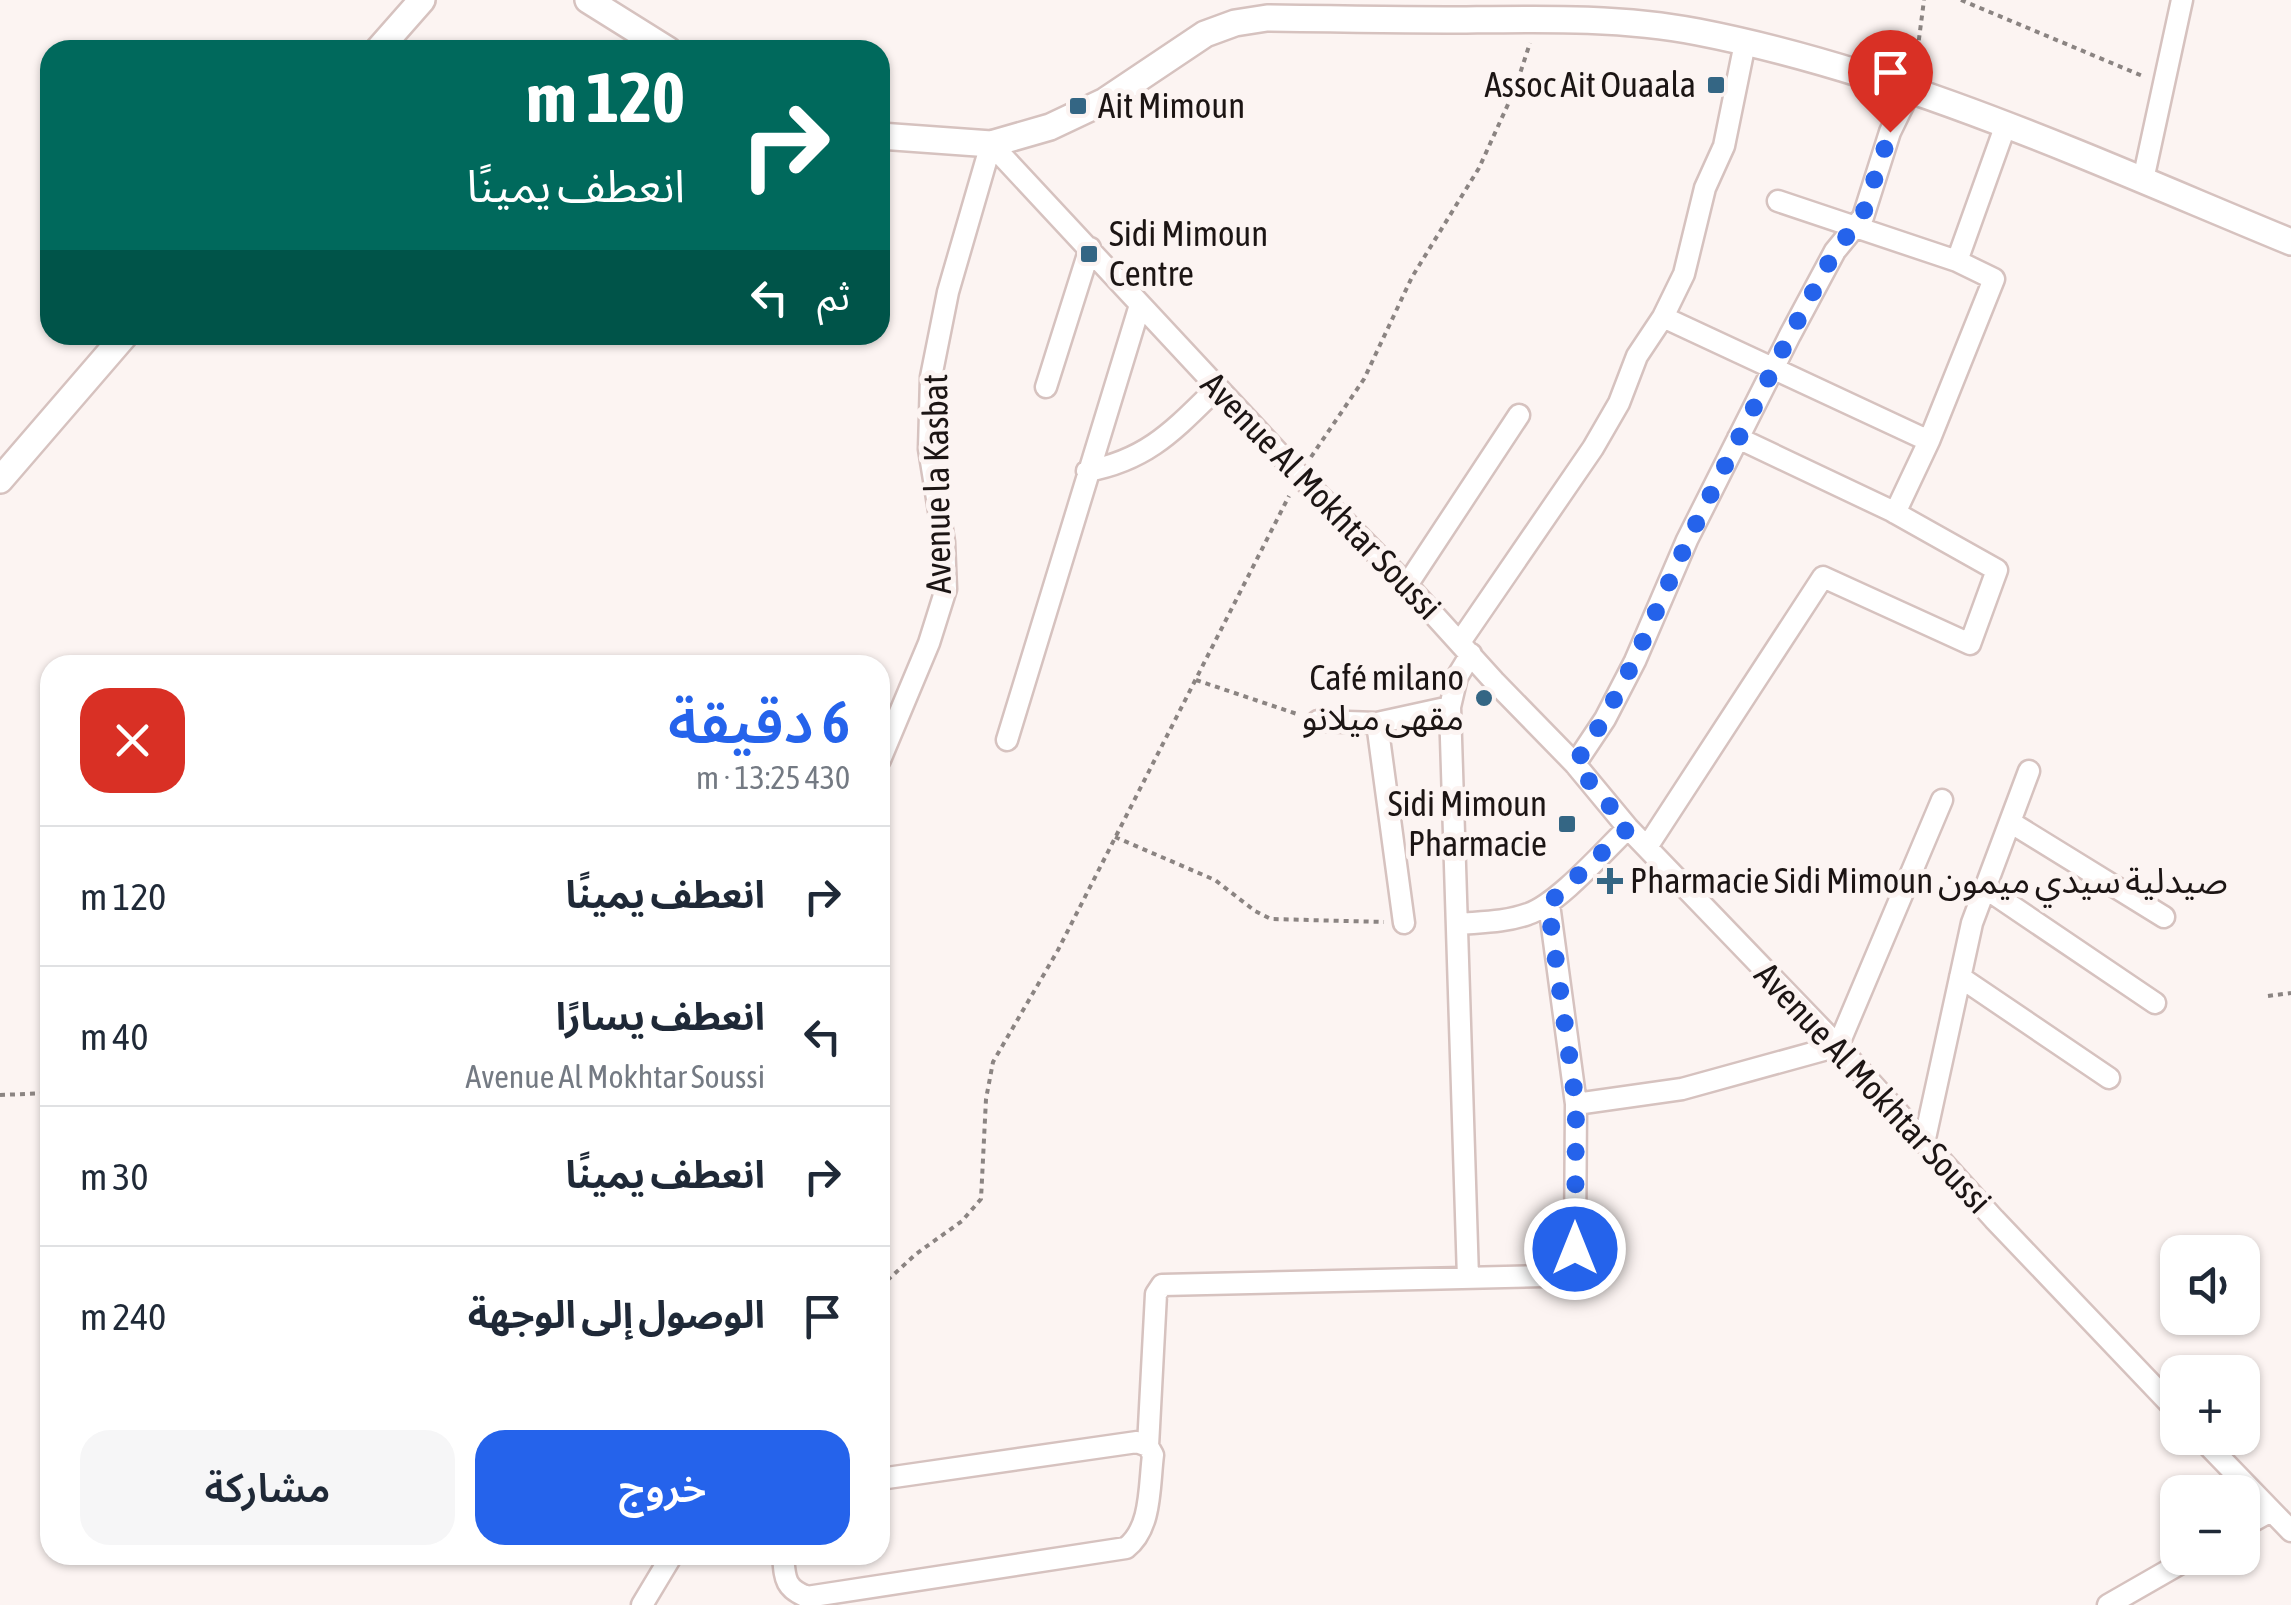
<!DOCTYPE html>
<html lang="ar">
<head>
<meta charset="utf-8">
<style>
  :root { --surface:#fff; --page:#f6f6f7; --text:#1f2937; --muted:#747a83; --line:#e0e1e3; --accent:#2563eb }
  body { margin:0; font-family:"Asap Condensed","Noto Sans Arabic",sans-serif; background:var(--page); color:var(--text); direction:rtl; height:100vh; display:flex; flex-direction:column; font-size:38px; white-space:nowrap }
  * { box-sizing:border-box; margin:0 }
  p { font-size:32px; color:var(--muted) }
  .icon { flex:none; width:55px; height:55px; fill:none; stroke:currentColor; stroke-width:2; stroke-linecap:round; stroke-linejoin:round }
  .map { position:relative; flex:1; overflow:hidden; direction:ltr }
  .details { position:absolute; left:40px; top:655px; width:850px; height:910px; display:flex; flex-direction:column; background:var(--surface); border-radius:30px; box-shadow:0 2px 8px #0004; direction:rtl }
  .details>* { flex:none }
  .banner { position:absolute; left:40px; top:40px; width:850px; height:305px; border-radius:30px; box-shadow:0 2px 8px #0004; direction:rtl; background:#00695c; color:#fff; overflow:hidden }
  .controls { position:absolute; left:2160px; top:1235px; display:grid; gap:20px }
  .controls a { display:grid; place-items:center; width:100px; height:100px; border-radius:20px; background:var(--surface); box-shadow:0 2px 8px #0004; font-size:50px }
  .pin { position:absolute; display:grid; place-items:center; width:85px; height:85px; color:#fff; margin:-102px -42px; border-radius:50% 50% 50% 0; rotate:-45deg; box-shadow:0 0 10px #0007 }
  .pin .icon { rotate:45deg }
  .me { position:absolute; width:110px; margin:-55px; rotate:0deg; stroke-linejoin:round; filter:drop-shadow(0 0 8px #0008) }
  .turn { display:flex; align-items:center; gap:35px; height:210px; padding:0 40px; font-size:45px }
  .turn .icon { width:130px; height:130px; stroke-width:2.5 }
  .turn b { display:block; font-size:70px; line-height:85px }
  .then { display:flex; align-items:center; height:95px; padding:0 40px; background:#0003; gap:20px; font-size:38px }
  .round { display:grid; place-items:center; flex:none; width:105px; height:105px; border-radius:30px; background:var(--page) }
  .head { display:flex; align-items:center; justify-content:space-between; height:170px; padding:0 40px }
  h1 { font-size:60px; font-weight:600; line-height:75px; color:var(--accent) }
  .action { display:flex; gap:20px; margin-top:auto; padding:20px 40px }
  .action a { flex:1; height:115px; border-radius:30px; background:var(--accent); color:#fff; font-size:40px; font-weight:600; line-height:115px; text-align:center }
  .action a+a { background:var(--page); color:var(--text) }
  ul { padding:0; list-style:none }
  li { display:flex; align-items:center; gap:30px; height:140px; padding:0 40px; border-top:2px solid var(--line) }
  li div { flex:1 }
  li b { display:block; font-size:38px }
  li em { font-style:normal }
  .map>svg:first-child { display:block }
  .lines { fill:none; stroke-linecap:round; stroke-linejoin:round }
  .minor-casing { stroke:#d6c2bf; stroke-width:25 }
  .tertiary-casing { stroke:#d6c2bf; stroke-width:30 }
  .path { stroke:#8b8482; stroke-width:4; stroke-dasharray:5 5; stroke-linecap:butt }
  .minor { stroke:#fff; stroke-width:20 }
  .tertiary { stroke:#fff; stroke-width:25 }
  .route { stroke:#2563eb; stroke-width:18; stroke-dasharray:0 32.4 }
  .poi-dot { fill:#346684; stroke:#fcf4f2; stroke-width:4 }
  .labels { text-anchor:middle; stroke-width:10; stroke-linejoin:round; paint-order:stroke }
  .poi-label { font-size:35px; fill:#1c1514; stroke:#fcf4f2; text-anchor:end }
  .street-label { font-size:35px; fill:#1c1514; stroke:#fcf4f2 }
</style>
</head>
<body>
<div class="map">
<svg width="2291" height="1605" viewBox="0 0 2291 1605">
  <rect width="100%" height="100%" fill="#fcf4f2"/>
  <g class="lines">
    <defs>
      <path id="minor" d="M991,144L1300,476L1407,585L1494,681L1575,764L1628,828L1838,1046L1994,1219L2178,1412
        M2143,180L2182,0
        M1778,201L1957,261L1994,279L1929,441L1895,513
        M1957,261L2005,127
        M1663,317L1929,441
        M1046,387L1090,248
        M1087,471C1148,460 1175,429 1217,388
        M1407,585L1519,415
        M1460,642L1593,448L1619,403L1637,356L1663,317L1684,274L1705,188L1724,146L1745,43
        M1318,721L1377,723L1450,707
        M1377,723L1404,923
        M1007,740L1140,305
        M880,760L929,643L946,589L944,542L929,449L931,377L948,292L991,144
        M1575,764L1605,719L1635,661L1687,540L1790,335L1835,251L1863,217L1890,132L1910,91
        M2010,822L2164,917
        M1647,847L1823,577L1970,644L1997,570L1892,511L1738,438
        M1985,888L2155,1003
        M1459,924C1482,922 1506,922 1528,914C1558,904 1604,851 1628,828
        M1960,977L2109,1078
        M1576,1104L1682,1089L1838,1046L1942,800
        M1924,1143L1972,923L2029,771
        M1468,1278L1450,707L1457,677L1471,654
        M2201,1438L2291,1531
        M1148,1446L1156,1294L1162,1285L1545,1276L1562,1267L1575,1249L1576,1104L1549,904
        M2242,1527L2271,1511
        M783,1555C785,1578 784,1588 807,1597L1126,1548C1152,1528 1149,1486 1153,1455L1148,1446L1137,1442L880,1479
        M642,1605L672,1555
        M2108,1605L2190,1558"/>
      <path id="tertiary" d="M588,0L668,50
        M378,50L422,0
        M880,136L991,144L1050,127L1105,101L1205,34L1235,23L1267,18C1332,19 1398,20 1464,20C1542,19 1621,17 1698,32C1904,72 2099,163 2291,242
        M0,480L125,335"/>
    </defs>
    <use href="#minor" class="minor-casing"/>
    <use href="#tertiary" class="tertiary-casing"/>
    <path class="path" d="M1961,0L2145,77
      M1915,70L1924,0
      M1311,457L1364,379L1412,277L1479,168L1515,89L1530,43
      M1196,680L1300,715
      M1115,837L1215,880L1255,911L1271,919L1384,922
      M2268,996L2291,993
      M0,1095L50,1093
      M880,1287L916,1254L962,1221L981,1199L986,1099L993,1062L1058,950L1289,496"/>
    <use href="#minor" class="minor"/>
    <use href="#tertiary" class="tertiary"/>
  </g>
  <g class="lines">
    <path class="route" d="M1575,1249L1576,1104L1548,904L1628,828L1575,764L1604,719L1634,661L1688,540L1790,335L1835,251L1862,217L1890,132"/>
  </g>
  <g class="poi-dot">
    <rect x="1706" y="75" width="20" height="20" rx="5"/>
    <rect x="1068" y="96" width="20" height="20" rx="5"/>
    <rect x="1079" y="244" width="20" height="20" rx="5"/>
    <circle cx="1484" cy="698" r="10"/>
    <rect x="1557" y="814" width="20" height="20" rx="5"/>
    <path d="M1605 866h10v10h10v10h-10v10h-10v-10h-10v-10h10z"/>
  </g>
  <g class="labels">
    <g class="poi-label">
      <text x="1696" y="97">Assoc Ait Ouaala</text>
      <text x="1098" y="118" text-anchor="start">Ait Mimoun</text>
      <text x="1109" y="246" text-anchor="start">Sidi Mimoun<tspan x="1109" dy="40">Centre</tspan></text>
      <text x="1464" y="690">Café milano<tspan x="1464" dy="40">مقهى ميلانو</tspan></text>
      <text x="1547" y="816">Sidi Mimoun<tspan x="1547" dy="40">Pharmacie</tspan></text>
      <text x="1630" y="893" text-anchor="start">Pharmacie Sidi Mimoun صيدلية سيدي ميمون</text>
    </g>
    <g class="street-label">
      <text transform="translate(937 484) rotate(-91)" y="12">Avenue la Kasbat</text>
      <text transform="translate(1321 496) rotate(46)" y="12">Avenue Al Mokhtar Soussi</text>
      <text transform="translate(1873 1088) rotate(47)" y="12">Avenue Al Mokhtar Soussi</text>
    </g>
  </g>
</svg>
<div class="controls">
<a><svg class="icon" aria-label="sound" viewBox="0 0 24 24"><path d="M4 9h4l5-4v14l-5-4H4zM17 9q2 3 0 6"/></svg></a>
<a>+</a>
<a>−</a>
</div>
<div class="pin" style="left:1890px;top:132px;background:#d93025"><svg class="icon" aria-label="arrive" viewBox="0 0 24 24"><path d="M6 21V4h12l-3 4 3 4H6"/></svg></div>
<svg class="me" style="left:1575px;top:1249px" viewBox="-20 -20 40 40"><circle r="17" fill="#2563eb" stroke="#fff" stroke-width="3"/><path d="M0-11L8 9 0 5-8 9z" fill="#fff"/></svg>
<div class="banner">
<div class="turn"><svg class="icon" aria-label="right" viewBox="0 0 24 24"><path d="M7 20v-9h11M14 6l5 5-5 5"/></svg><div><b>120 m</b>انعطف يمينًا</div></div>
<div class="then">ثم<svg class="icon" aria-label="left" viewBox="0 0 24 24"><path d="M17 20v-9H6M10 6l-5 5 5 5"/></svg></div>
</div>
<section class="details">
<div class="head"><div><h1>6 دقيقة</h1><p>430 m · 13:25</p></div><a class="round" style="background:#d93025;color:#fff"><svg class="icon" aria-label="close" viewBox="0 0 24 24"><path d="M6 6l12 12M18 6L6 18"/></svg></a></div>
<ul>
<li><svg class="icon" aria-label="right" viewBox="0 0 24 24"><path d="M7 20v-9h11M14 6l5 5-5 5"/></svg><div><b>انعطف يمينًا</b></div><em>120 m</em></li>
<li><svg class="icon" aria-label="left" viewBox="0 0 24 24"><path d="M17 20v-9H6M10 6l-5 5 5 5"/></svg><div><b>انعطف يسارًا</b><p>Avenue Al Mokhtar Soussi</p></div><em>40 m</em></li>
<li><svg class="icon" aria-label="right" viewBox="0 0 24 24"><path d="M7 20v-9h11M14 6l5 5-5 5"/></svg><div><b>انعطف يمينًا</b></div><em>30 m</em></li>
<li><svg class="icon" aria-label="arrive" viewBox="0 0 24 24"><path d="M6 21V4h12l-3 4 3 4H6"/></svg><div><b>الوصول إلى الوجهة</b></div><em>240 m</em></li>
</ul>
<div class="action"><a>خروج</a><a>مشاركة</a></div>
</section>
</div>
</body>
</html>
